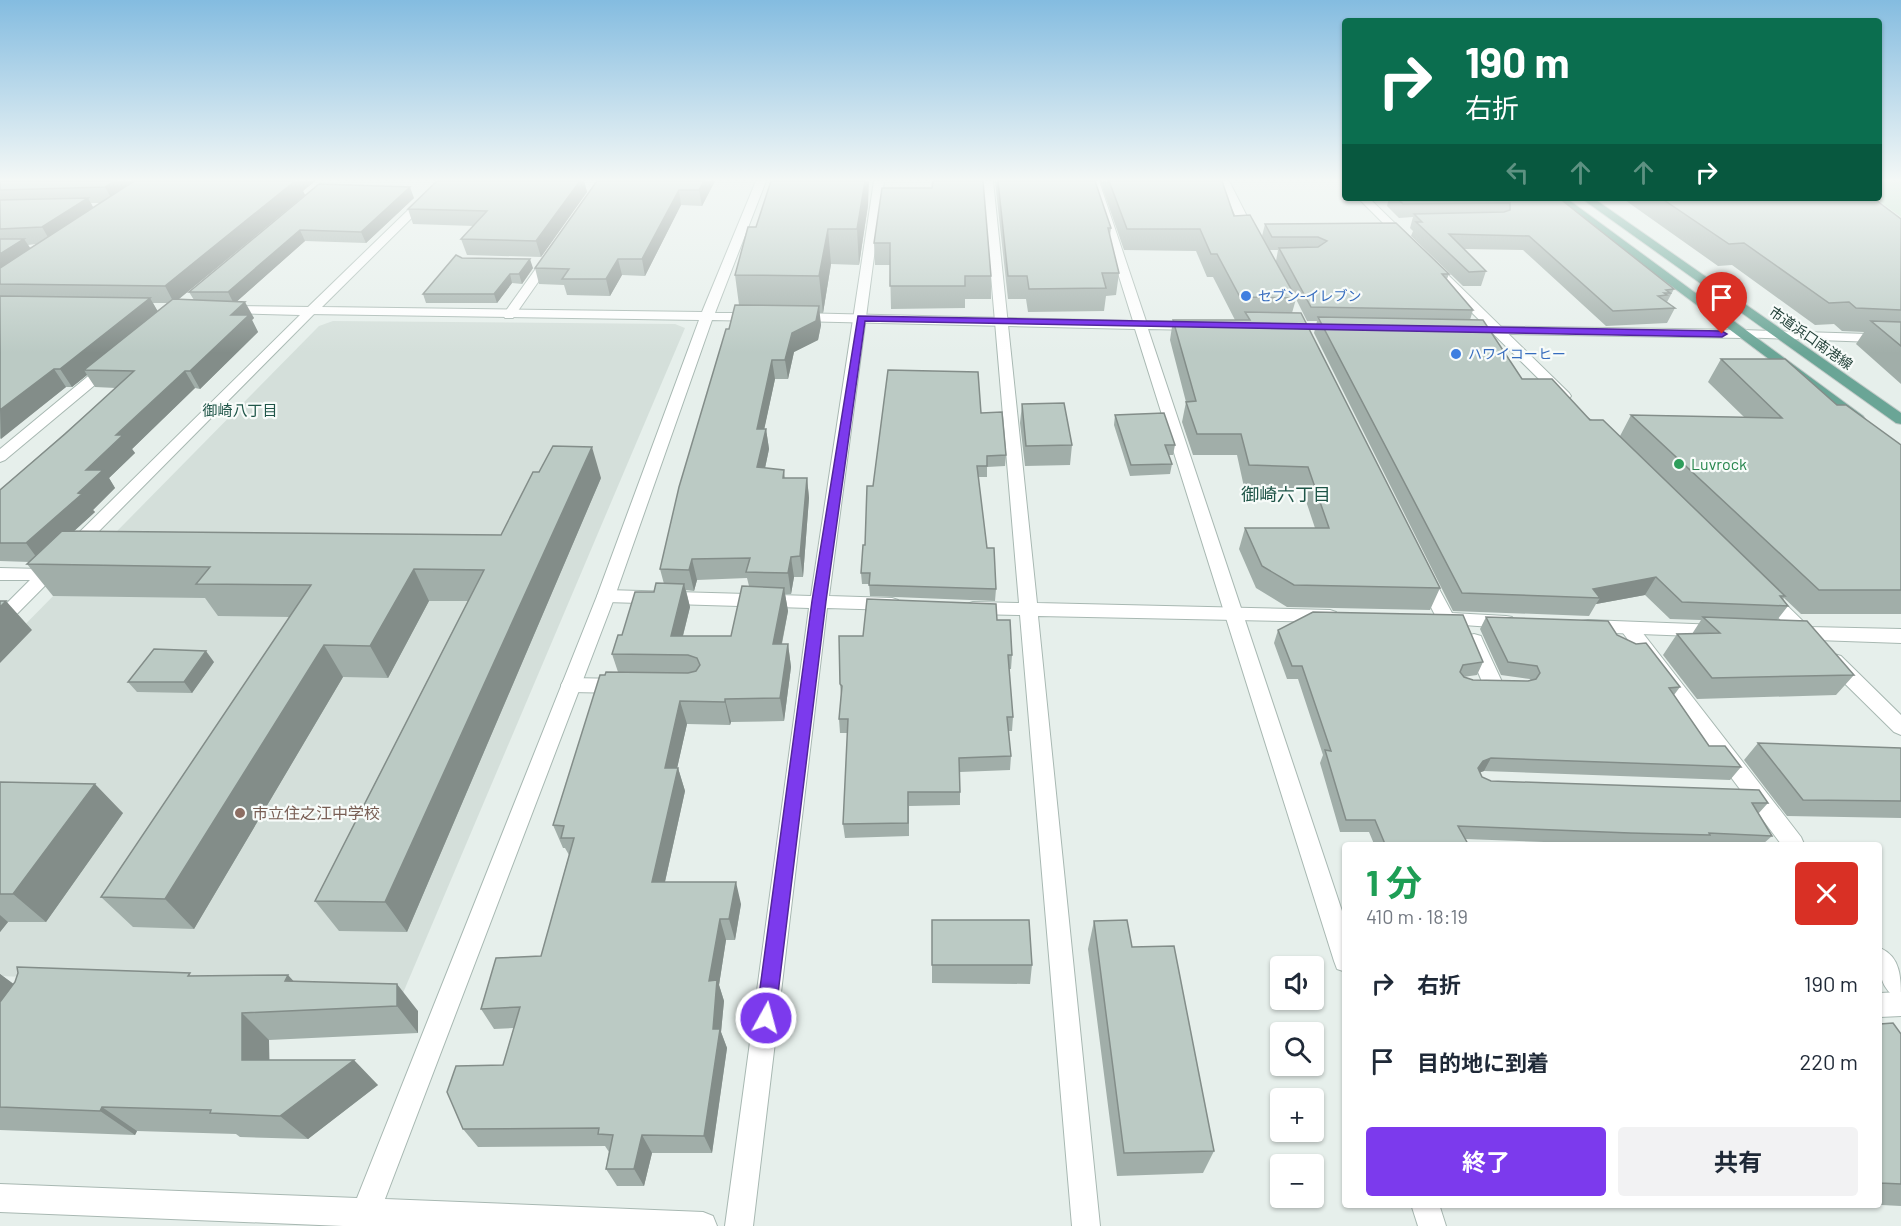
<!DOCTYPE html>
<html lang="ja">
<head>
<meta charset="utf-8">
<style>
  :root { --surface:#fff; --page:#f2f2f3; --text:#1f2937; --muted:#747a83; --accent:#7c3aed }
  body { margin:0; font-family:Barlow,"Noto Sans JP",sans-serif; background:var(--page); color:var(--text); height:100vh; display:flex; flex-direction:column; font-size:22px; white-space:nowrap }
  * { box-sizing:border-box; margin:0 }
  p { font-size:20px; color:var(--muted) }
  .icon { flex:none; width:33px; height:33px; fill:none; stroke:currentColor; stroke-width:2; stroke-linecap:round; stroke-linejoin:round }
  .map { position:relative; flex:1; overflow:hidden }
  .side { position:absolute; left:1342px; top:842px; width:540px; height:366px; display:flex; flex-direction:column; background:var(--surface); border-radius:6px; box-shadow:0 2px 4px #0004 }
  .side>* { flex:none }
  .top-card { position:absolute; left:1342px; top:18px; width:540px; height:183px; border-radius:6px; box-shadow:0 2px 4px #0004; background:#0b6e4f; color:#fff; overflow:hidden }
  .fabs { position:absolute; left:1270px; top:956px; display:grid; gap:12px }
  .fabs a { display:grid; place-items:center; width:54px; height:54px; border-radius:6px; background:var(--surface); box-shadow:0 2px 4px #0004; font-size:30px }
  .pin { position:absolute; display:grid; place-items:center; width:51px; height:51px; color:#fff; margin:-62px -26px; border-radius:50% 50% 50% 0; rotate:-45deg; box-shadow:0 0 6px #0007 }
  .pin .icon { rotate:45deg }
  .me { position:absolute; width:66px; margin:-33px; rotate:7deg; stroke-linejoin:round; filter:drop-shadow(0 0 4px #0008) }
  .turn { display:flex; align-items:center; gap:21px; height:126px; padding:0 24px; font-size:27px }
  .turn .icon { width:78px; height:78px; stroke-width:2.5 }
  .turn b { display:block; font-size:42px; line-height:51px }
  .lanes { display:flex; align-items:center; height:57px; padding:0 24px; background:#0003; justify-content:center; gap:30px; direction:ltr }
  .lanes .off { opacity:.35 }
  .round { display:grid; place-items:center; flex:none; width:63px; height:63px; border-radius:6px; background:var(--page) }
  .head { display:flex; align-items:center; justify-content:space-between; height:102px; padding:0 24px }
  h1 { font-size:36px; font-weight:700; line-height:45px; color:#1e9e55 }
  .primary-button { display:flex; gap:12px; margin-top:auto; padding:12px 24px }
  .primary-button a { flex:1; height:69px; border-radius:6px; background:var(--accent); color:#fff; font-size:24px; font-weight:700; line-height:69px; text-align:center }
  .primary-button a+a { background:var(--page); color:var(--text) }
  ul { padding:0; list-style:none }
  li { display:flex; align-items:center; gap:18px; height:78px; padding:0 24px }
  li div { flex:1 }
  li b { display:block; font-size:22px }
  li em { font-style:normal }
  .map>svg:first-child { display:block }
  .built { fill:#d4dfda }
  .green { fill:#bfe0c8 }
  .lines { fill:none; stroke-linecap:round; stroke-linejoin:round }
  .minor-casing { stroke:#a8b8b2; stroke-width:2 }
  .tertiary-casing { stroke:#a8b8b2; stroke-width:2 }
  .primary-casing { stroke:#c2cac8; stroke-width:2 }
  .minor { fill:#fff; fill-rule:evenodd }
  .tertiary { fill:#fff; fill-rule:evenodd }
  .primary { fill:#6aa596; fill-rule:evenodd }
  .wall { fill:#a1aea9; fill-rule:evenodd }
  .shaded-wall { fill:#838d89 }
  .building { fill:#bbcac4; stroke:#838d89; stroke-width:1.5 }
  .route { fill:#7c3aed; stroke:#51269a; stroke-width:1.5 }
  .shop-dot { fill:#3f7fe0; stroke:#f7fbf9; stroke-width:2 }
  .leisure-dot { fill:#2e9e5b; stroke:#f7fbf9; stroke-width:2 }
  .education-dot { fill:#8d6e63; stroke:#f7fbf9; stroke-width:2 }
  .labels { text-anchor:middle; stroke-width:4.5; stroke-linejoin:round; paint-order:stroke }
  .far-shop-label { font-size:14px; fill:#366cbe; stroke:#f7fbf9; text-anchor:start }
  .far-street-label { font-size:14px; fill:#24423a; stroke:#f7fbf9 }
  .far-neighbourhood-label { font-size:15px; fill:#1f5548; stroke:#f7fbf9 }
  .leisure-label { font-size:16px; fill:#27864d; stroke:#f7fbf9; text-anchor:start }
  .education-label { font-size:16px; fill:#785e54; stroke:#f7fbf9; text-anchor:start }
  .neighbourhood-label { font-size:18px; fill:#1f5548; stroke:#f7fbf9 }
</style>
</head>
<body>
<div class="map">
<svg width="1901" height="1226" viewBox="0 0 1901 1226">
  <rect width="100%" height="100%" fill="#e6efeb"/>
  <path class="built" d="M333,321L675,324L685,328L403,993L0,976V650L319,326Z"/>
  <path class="green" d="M1880,181H1901V217L1875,198H1880Z"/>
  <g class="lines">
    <defs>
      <path id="minor" d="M874,181H884L829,596L892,598L898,600L901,604L898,608L892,610L827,608L753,1226H725L809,608L606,602L600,600L597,596L600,592L606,590L811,596Z
        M983,181H993L1037,603L1330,610L1336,612L1339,616L1336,620L1330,622L1038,616L1100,1226H1072L1020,615L973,614L967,612L964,608L967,604L973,602L1019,603Z
        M1219,181H1229L1257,236L1255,238L1251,239L1245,236Z
        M1358,198H1369L1410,238V242H1402Z
        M551,252L557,255L513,318H505L503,315L505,312L547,253Z
        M1440,270L1444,271L1569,393L1571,396L1569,399H1559L1436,277L1434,274Z
        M227,306L311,307L317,311L6,625L0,627V610L30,580H0V568L42,569L300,315L223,313L221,310L223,307Z
        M1742,330L1901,335V343L1737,337L1735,334L1737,331Z
        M109,362L116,366L114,369L5,460L0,462V449L104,363Z
        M1424,570L1430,572L1452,613L1506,616L1512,617L1515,622L1512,627L1506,628L1435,623L1432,619L1435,615L1415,576L1418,572Z
        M1767,590L1773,592L1809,627L1901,629V643L1817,640L1809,645L1789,638L1786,633L1788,628L1758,596L1761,592Z
        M1588,620L1719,625L1725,626L1728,631L1725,636L1719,637L1588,632L1582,631L1579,626L1582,621Z
        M1474,634L1481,636L1483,641L1503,684L1500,689L1493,691L1486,689L1483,684L1465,641L1467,636Z
        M1834,654L1841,656L1901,715V735L1894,732L1827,666L1825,661L1827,656Z
        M571,678L621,679L628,681L631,686L628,691L621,693L571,692L564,690L561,685L564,680Z
        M1901,992V1016L1880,1017V993Z"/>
      <path id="tertiary" d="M438,181H449L322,307L702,312L756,181H766L715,313H757L763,317L757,321L712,320L615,596L385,1199L703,1212L713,1216L717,1226H343L0,1212V1184L357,1198L597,596L699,320L307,314L305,311L307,308Z
        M1089,181H1099L1146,321L1195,322L1201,326L1195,330L1148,329L1346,923V972L1337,969L1334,961L1135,329L796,321L790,317L796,313L1133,321Z
        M1465,326L1742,330L1749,334L1742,338L1460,333L1459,330L1460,327Z
        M1629,622L1635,623L1801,837L1804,844H1781L1623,633L1620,628L1623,623Z
        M1880,948C1901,957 1901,978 1901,1000C1879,991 1878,968 1880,948Z
        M1411,1204H1439L1446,1226H1418Z"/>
      <path id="primary" d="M1554,198H1566L1863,416L1865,419L1863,422H1853Z
        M1581,198H1593L1901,413V424L1896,423Z"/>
    </defs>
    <use href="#minor" class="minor-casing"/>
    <use href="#tertiary" class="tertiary-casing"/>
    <use href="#primary" class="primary-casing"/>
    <use href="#minor" class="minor"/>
    <use href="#tertiary" class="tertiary"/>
    <use href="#primary" class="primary"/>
  </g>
  <path class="wall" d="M0,181H315L303,191L305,195L179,299L194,300L189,292L319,184L414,198L366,243L305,241L237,301L254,318L252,320L258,332L200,389L195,388L132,449L135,453L109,478L115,488L93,510L95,512L74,531L501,535L601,478L407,932L339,931L315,901L468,601H429L388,678L343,677L194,929L133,927L101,897L290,617L218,616L205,598L53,596L27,564L30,562L0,561V490L116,388L95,387L87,375L72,387H66L0,439ZM91,203H101L93,208ZM36,244L30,248L28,245ZM153,303H167L157,311Z
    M437,181H595H584L587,192L541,257L467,255L461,239L474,226L413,224L408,209Z
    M597,181H715L702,206L681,205L645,276L622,275L610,296L567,295L564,285L539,284L535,268Z
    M995,181H1095L1111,228L1110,236L1119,273L1116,295L1106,296L1104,311L1028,312L1026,299H1008Z
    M1100,181H1222L1234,216L1276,261L1278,250H1269L1262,236L1265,224L1396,223L1449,274L1447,279L1473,310L1470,320L1522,379L1620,436L1631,415L1744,417L1708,382L1721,359L1837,405L1901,445V614H1801L1784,598L1783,599L1788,606L1777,620L1854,675L1836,695L1697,699L1663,655L1677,634H1692L1701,620L1670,619L1645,595L1596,604L1589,616L1453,611L1314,333L1317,321H1307L1296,299L1292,313L1440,588L1430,610L1287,607L1256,588L1239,549L1245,528H1315L1302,489L1244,487L1237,455H1193L1182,422L1186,402L1170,340L1173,320H1235L1213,277H1207L1196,251L1124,250Z
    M932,188L991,276V299H965V308L891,309L890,265H875L874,243Z
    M1389,198H1559L1674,289L1667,302L1675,308L1667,323L1606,326L1523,250L1464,249L1486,271L1481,286H1463L1411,236L1413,231L1410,228L1413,217L1399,218L1387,206Z
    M1622,198H1873L1901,219V384L1856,344L1864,332L1842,331L1834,324L1815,325L1732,265L1718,266Z
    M868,205L859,265L831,264L823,313H819L821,325L818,340L794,352L788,379H775L764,429H766L769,449L765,468L784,470L785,478H807L809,498L803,577H794L791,594H785L788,611L782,644H788L791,667L784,721L731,722L730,725L687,724L677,768H678L685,791L665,882L741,904L735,940H726L719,985L724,1001L721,1032L727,1048L712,1153H652L644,1186H617L606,1169L609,1152L605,1146L478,1147L463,1129L503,1065L514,1028L494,1029L481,1009L541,956L569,855L565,848H563L553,825L605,675L618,672L612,654L622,635L664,584L660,569L729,329L739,305L735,275L756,227ZM747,578L749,586L731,636H683L690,607L686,590L694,591L697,580Z
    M462,258L533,268L522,284L512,283L497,303H426L423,294Z
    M1022,404L1072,445L1070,465L1025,466L1020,423Z
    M981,413L1006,455L1005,466L987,467V477H978L987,548L996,589L995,601L870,596L869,584H862L861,573L873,486Z
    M1115,415L1175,445L1173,455H1168L1172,464L1170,474L1130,476L1114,425Z
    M1486,617L1617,635L1680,687L1674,695L1709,746L1741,767L1730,780L1484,771L1480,772L1482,777L1491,781L1768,803L1758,814L1772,836L1763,844H1597L1465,839L1468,844H1374L1369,832H1340L1320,763L1323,755L1298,679H1287L1274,643L1278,630L1483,662L1477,675L1463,677L1473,680L1531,681L1530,679L1501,675L1480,629Z
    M997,620L1012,655L1011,669H1009L1013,717L1012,731H1008L1011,756L1010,770L960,772V805L909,806V836L845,838L843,824L848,733H840L839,719L841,695L840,684L863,636Z
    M214,662L192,693L137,692L128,682Z
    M1758,743L1901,748V818L1787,816L1744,760Z
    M0,782L123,813L46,922H8L0,932Z
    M1094,921L1214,1151L1203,1173L1117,1176L1088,949Z
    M932,965H1032L1030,984L932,983Z
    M0,974L13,984L194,976L293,981L418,1011V1033L269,1040V1060L378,1085L308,1139L240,1137L236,1134L137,1131L135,1135L0,1130Z
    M1880,1024L1901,1034V1206L1862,1204H1880Z"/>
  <path class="shaded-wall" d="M114,181H145L114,203L105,187Z
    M293,181H315L303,191L305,195L174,303L165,286Z
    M580,181H584L587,192L541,257L536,241Z
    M704,181H715L702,206L699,190Z
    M865,181H869L868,205L859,265L857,229Z
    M410,187L414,198L366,243L361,232Z
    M679,190L681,205L645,276L642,259Z
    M88,198L97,214L52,244L42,227Z
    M828,229L831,264L823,313L819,276Z
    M300,230L305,241L234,304L228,292Z
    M24,239L35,255L0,278V254Z
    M530,259L533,268L522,284L519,274Z
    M618,259L622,275L610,296L606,279Z
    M510,274L512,283L497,303L494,294Z
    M150,298L160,315L84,370L87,375L72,387L60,369Z
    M245,302L254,318L252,320L258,332L200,389L190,371L231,315Z
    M819,306L821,325L818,340L794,352L788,379L785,360L792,333Z
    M772,360L775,379L760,449L757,429Z
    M54,369L66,387L1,439L0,410Z
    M185,371L195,388L132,449L135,453L109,478L115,488L93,510L95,512L40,562L26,543L78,493L86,470L116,435Z
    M766,429L769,449L761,487L757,467Z
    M592,447L601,478L407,932L385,902Z
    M807,478L809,498L803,577L800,556Z
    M791,557L794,577L791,594L788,573Z
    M692,559L697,580L694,591L689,570Z
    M414,569L429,601L388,678L370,646Z
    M1656,577L1645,595L1596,604L1600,598L1593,589Z
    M684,584L690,607L678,655L671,636Z
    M784,588L788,611L777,667L773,644Z
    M6,601L32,630L0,663V607Z
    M788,644L791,667L784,721L780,698Z
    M324,645L343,677L194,929L165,899Z
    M206,651L214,662L192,693L184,682Z
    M725,699L731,722L730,725L725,702Z
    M680,701L687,724L672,791L665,768Z
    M1491,758L1484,771L1476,774L1478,768L1483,761Z
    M678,768L685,791L660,904L652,882Z
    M95,784L123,813L46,922L13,894Z
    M736,882L741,904L735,940L729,919Z
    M0,915L8,922L0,932Z
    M720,919L726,940L719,985L724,1001L721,1032L727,1048L712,1153L704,1136L709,981Z
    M0,974L26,993L0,1030Z
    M288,975L312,1001L285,981Z
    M397,984L418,1011V1033L397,1006Z
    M242,1013L269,1040L270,1086L242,1060Z
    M354,1060L378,1085L308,1139L280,1116Z
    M102,1107L137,1131L135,1135L100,1111Z
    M642,1135L652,1153L644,1186L634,1169Z"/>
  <path class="building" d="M0,181H114L105,187L0,190Z
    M134,181H295L165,286L0,284V268Z
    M437,181H580L536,241L461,239L487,211L408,209Z
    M597,181H704L699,190H679L642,259H618L606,279H562L569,269L535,268Z
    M771,181H865L857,229H828L819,276L735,275L748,227H756Z
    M933,181H983L991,276H965V286H890V243H874L882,188H932Z
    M998,181H1095L1111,228H1108L1119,273H1102L1106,288L1029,289L1027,276H1008Z
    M1109,181H1222L1234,216L1250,215L1296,298L1240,297L1217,254H1211L1200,229H1127Z
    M319,184L410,187L361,232L300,230L228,292H189Z
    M88,198L42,227L0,229V200Z
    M1397,198H1559L1674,289L1666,290L1670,293H1664L1667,295L1658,296L1675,308L1613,311L1529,236L1449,234L1486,271L1469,272L1416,222H1422L1414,214L1504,212L1510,210V203L1403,204Z
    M1661,198H1873L1901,219V310L1856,308L1849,302L1829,303L1744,243L1729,244Z
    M1396,223L1449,274H1442L1473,310L1311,307L1279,248L1318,247L1327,241L1318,237H1272L1265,224Z
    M0,239H24L0,254Z
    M456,255L462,258L530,259L519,274H510L494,294H423Z
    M0,296L150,298L60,369H54L0,410Z
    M173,299L245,302L231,315H249L190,371H185L116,435H123L86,470H103L78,493L82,494L26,543H0V490L65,434L134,371L84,370Z
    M735,305L819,306L816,321L792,333L785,360H772L757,429H766L757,467L784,470L783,478H807L800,556L791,557L788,573L746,572L750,558L692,559L689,570L660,569L679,487L726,329H729Z
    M1245,312L1301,313L1440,588L1294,585L1262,566L1245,528H1329L1308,467L1249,465L1241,434H1197L1186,402L1196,401L1173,320H1250Z
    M1318,317L1483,320L1522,379H1552L1590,420H1603L1785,596H1780L1788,606L1682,602L1656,577L1593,589L1600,598L1462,593Z
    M1871,321L1901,322V346Z
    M1721,359H1785L1837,405H1846L1901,445V590H1819L1631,415L1782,418Z
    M888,370L978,372L981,413L1002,412L1006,455L987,456V466H977L987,548H994L996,589L869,585L870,573H861L863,545H865L867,486H873Z
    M1064,403L1072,445L1026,446L1022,404Z
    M1164,413L1175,445H1165L1172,464L1131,465L1115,415Z
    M553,446L592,447L385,902L315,901L484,570L414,569L370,646L324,645L165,899L101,897L311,585L196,584L210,567L27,564L62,531L501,535L533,472H539Z
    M656,583L684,584L671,636H731L742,586L784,588L773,644H788L780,698L725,699V702L680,701L665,768H678L652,882H736L729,919H720L709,981L717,980L713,1029H720L704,1136L642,1135L634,1169H606L613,1135L598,1134L599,1128L463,1129L447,1092L456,1066L503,1065L520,1007L481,1009L496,958L541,956L574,838H561L564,826L553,825L600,675H605L606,672L688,673L696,671L700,665L697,658L688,655L612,654L618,635H622L635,592H654Z
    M867,599L996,604L997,620H1010L1012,655H1008L1013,717H1007L1011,756L959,758L960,792H908V823L843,824L848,719H839L842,686L840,684L839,636H863Z
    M0,601H6L0,607Z
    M1313,612L1463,615L1483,662L1463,665L1460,672L1464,677L1473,680L1528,681L1536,679L1540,673L1537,666L1508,662L1486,617L1608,621L1617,635L1636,644L1646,643L1680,687L1669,688L1709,746H1725L1741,767L1491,758L1483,761L1478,768L1482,777L1491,781L1759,790L1768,803H1752L1772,836L1709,833L1710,835L1630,833L1458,826L1468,844H1385L1375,820H1346L1325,750L1331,751L1302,666H1292L1278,630Z
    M1703,617L1807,621L1854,675L1712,678L1677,634L1720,633Z
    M154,649L206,651L184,682H128Z
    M1758,743L1901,748V801L1803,800Z
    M0,782L95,784L13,894H0Z
    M932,920H1029L1032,965H932Z
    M1127,920L1132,947L1174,946L1214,1151L1124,1153L1094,921Z
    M17,967L190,973L188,976L288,975L285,981L397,984V1006L242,1013V1060H354L280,1116L210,1113L211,1110L102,1107L100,1111L0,1107V1002L15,982L18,973Z
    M1893,1023L1901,1034V1184L1880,1183V1024Z"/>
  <linearGradient id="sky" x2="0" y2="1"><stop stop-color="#84bce0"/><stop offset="0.51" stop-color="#f4f8f6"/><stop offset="1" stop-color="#f4f8f6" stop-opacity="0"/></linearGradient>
  <rect width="1901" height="353" fill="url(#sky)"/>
  <path class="route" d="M858,316L1722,331L1727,334L1722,337L865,321L826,601L775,1018L773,1024L766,1027L759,1024L756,1018L812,601Z"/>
  <g class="shop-dot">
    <circle cx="1246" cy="296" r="6"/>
    <circle cx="1456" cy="354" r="6"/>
  </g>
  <circle class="leisure-dot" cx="1679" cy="464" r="6"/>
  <circle class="education-dot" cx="240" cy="813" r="6"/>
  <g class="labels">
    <g class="far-shop-label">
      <text x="1258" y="301">セブン-イレブン</text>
      <text x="1468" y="359">ハワイコーヒー</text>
    </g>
    <g class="far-street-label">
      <text transform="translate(1811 338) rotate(35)" y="5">市道浜口南港線</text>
    </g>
    <g class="far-neighbourhood-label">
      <text x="240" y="416">御崎八丁目</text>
    </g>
    <g class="leisure-label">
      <text x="1691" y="470">Luvrock</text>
    </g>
    <g class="education-label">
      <text x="252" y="819">市立住之江中学校</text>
    </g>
    <g class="neighbourhood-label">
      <text x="1286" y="501">御崎六丁目</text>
    </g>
  </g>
</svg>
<div class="fabs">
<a><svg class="icon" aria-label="sound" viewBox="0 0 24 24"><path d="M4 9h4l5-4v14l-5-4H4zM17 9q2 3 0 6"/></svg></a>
<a><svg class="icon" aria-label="search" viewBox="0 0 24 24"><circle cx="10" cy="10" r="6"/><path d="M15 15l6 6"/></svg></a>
<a>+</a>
<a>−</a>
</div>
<div class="pin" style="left:1722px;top:334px;background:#d93025"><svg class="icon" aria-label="arrive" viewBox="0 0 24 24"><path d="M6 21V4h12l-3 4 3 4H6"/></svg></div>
<svg class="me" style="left:766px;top:1018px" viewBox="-20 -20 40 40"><circle r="17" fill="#7c3aed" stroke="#fff" stroke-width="3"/><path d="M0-11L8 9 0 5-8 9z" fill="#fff"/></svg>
<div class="top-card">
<div class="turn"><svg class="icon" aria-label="right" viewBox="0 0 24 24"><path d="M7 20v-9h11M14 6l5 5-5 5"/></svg><div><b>190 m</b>右折</div></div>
<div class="lanes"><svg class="icon off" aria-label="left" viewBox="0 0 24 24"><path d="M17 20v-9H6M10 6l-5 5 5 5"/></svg><svg class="icon off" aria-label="ahead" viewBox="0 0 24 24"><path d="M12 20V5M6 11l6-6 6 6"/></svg><svg class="icon off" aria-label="ahead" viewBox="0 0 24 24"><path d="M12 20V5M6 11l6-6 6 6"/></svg><svg class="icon" aria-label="right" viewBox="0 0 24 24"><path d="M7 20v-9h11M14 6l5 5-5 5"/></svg></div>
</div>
<section class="side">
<div class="head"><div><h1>1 分</h1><p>410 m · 18:19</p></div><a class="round" style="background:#d93025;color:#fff"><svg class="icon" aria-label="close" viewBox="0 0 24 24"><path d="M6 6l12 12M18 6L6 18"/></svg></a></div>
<ul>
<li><svg class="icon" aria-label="right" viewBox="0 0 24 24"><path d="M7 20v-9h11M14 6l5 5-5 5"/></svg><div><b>右折</b></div><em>190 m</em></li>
<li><svg class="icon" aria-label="arrive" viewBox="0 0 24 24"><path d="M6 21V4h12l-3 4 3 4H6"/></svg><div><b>目的地に到着</b></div><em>220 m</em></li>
</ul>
<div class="primary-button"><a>終了</a><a>共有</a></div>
</section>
</div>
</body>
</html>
